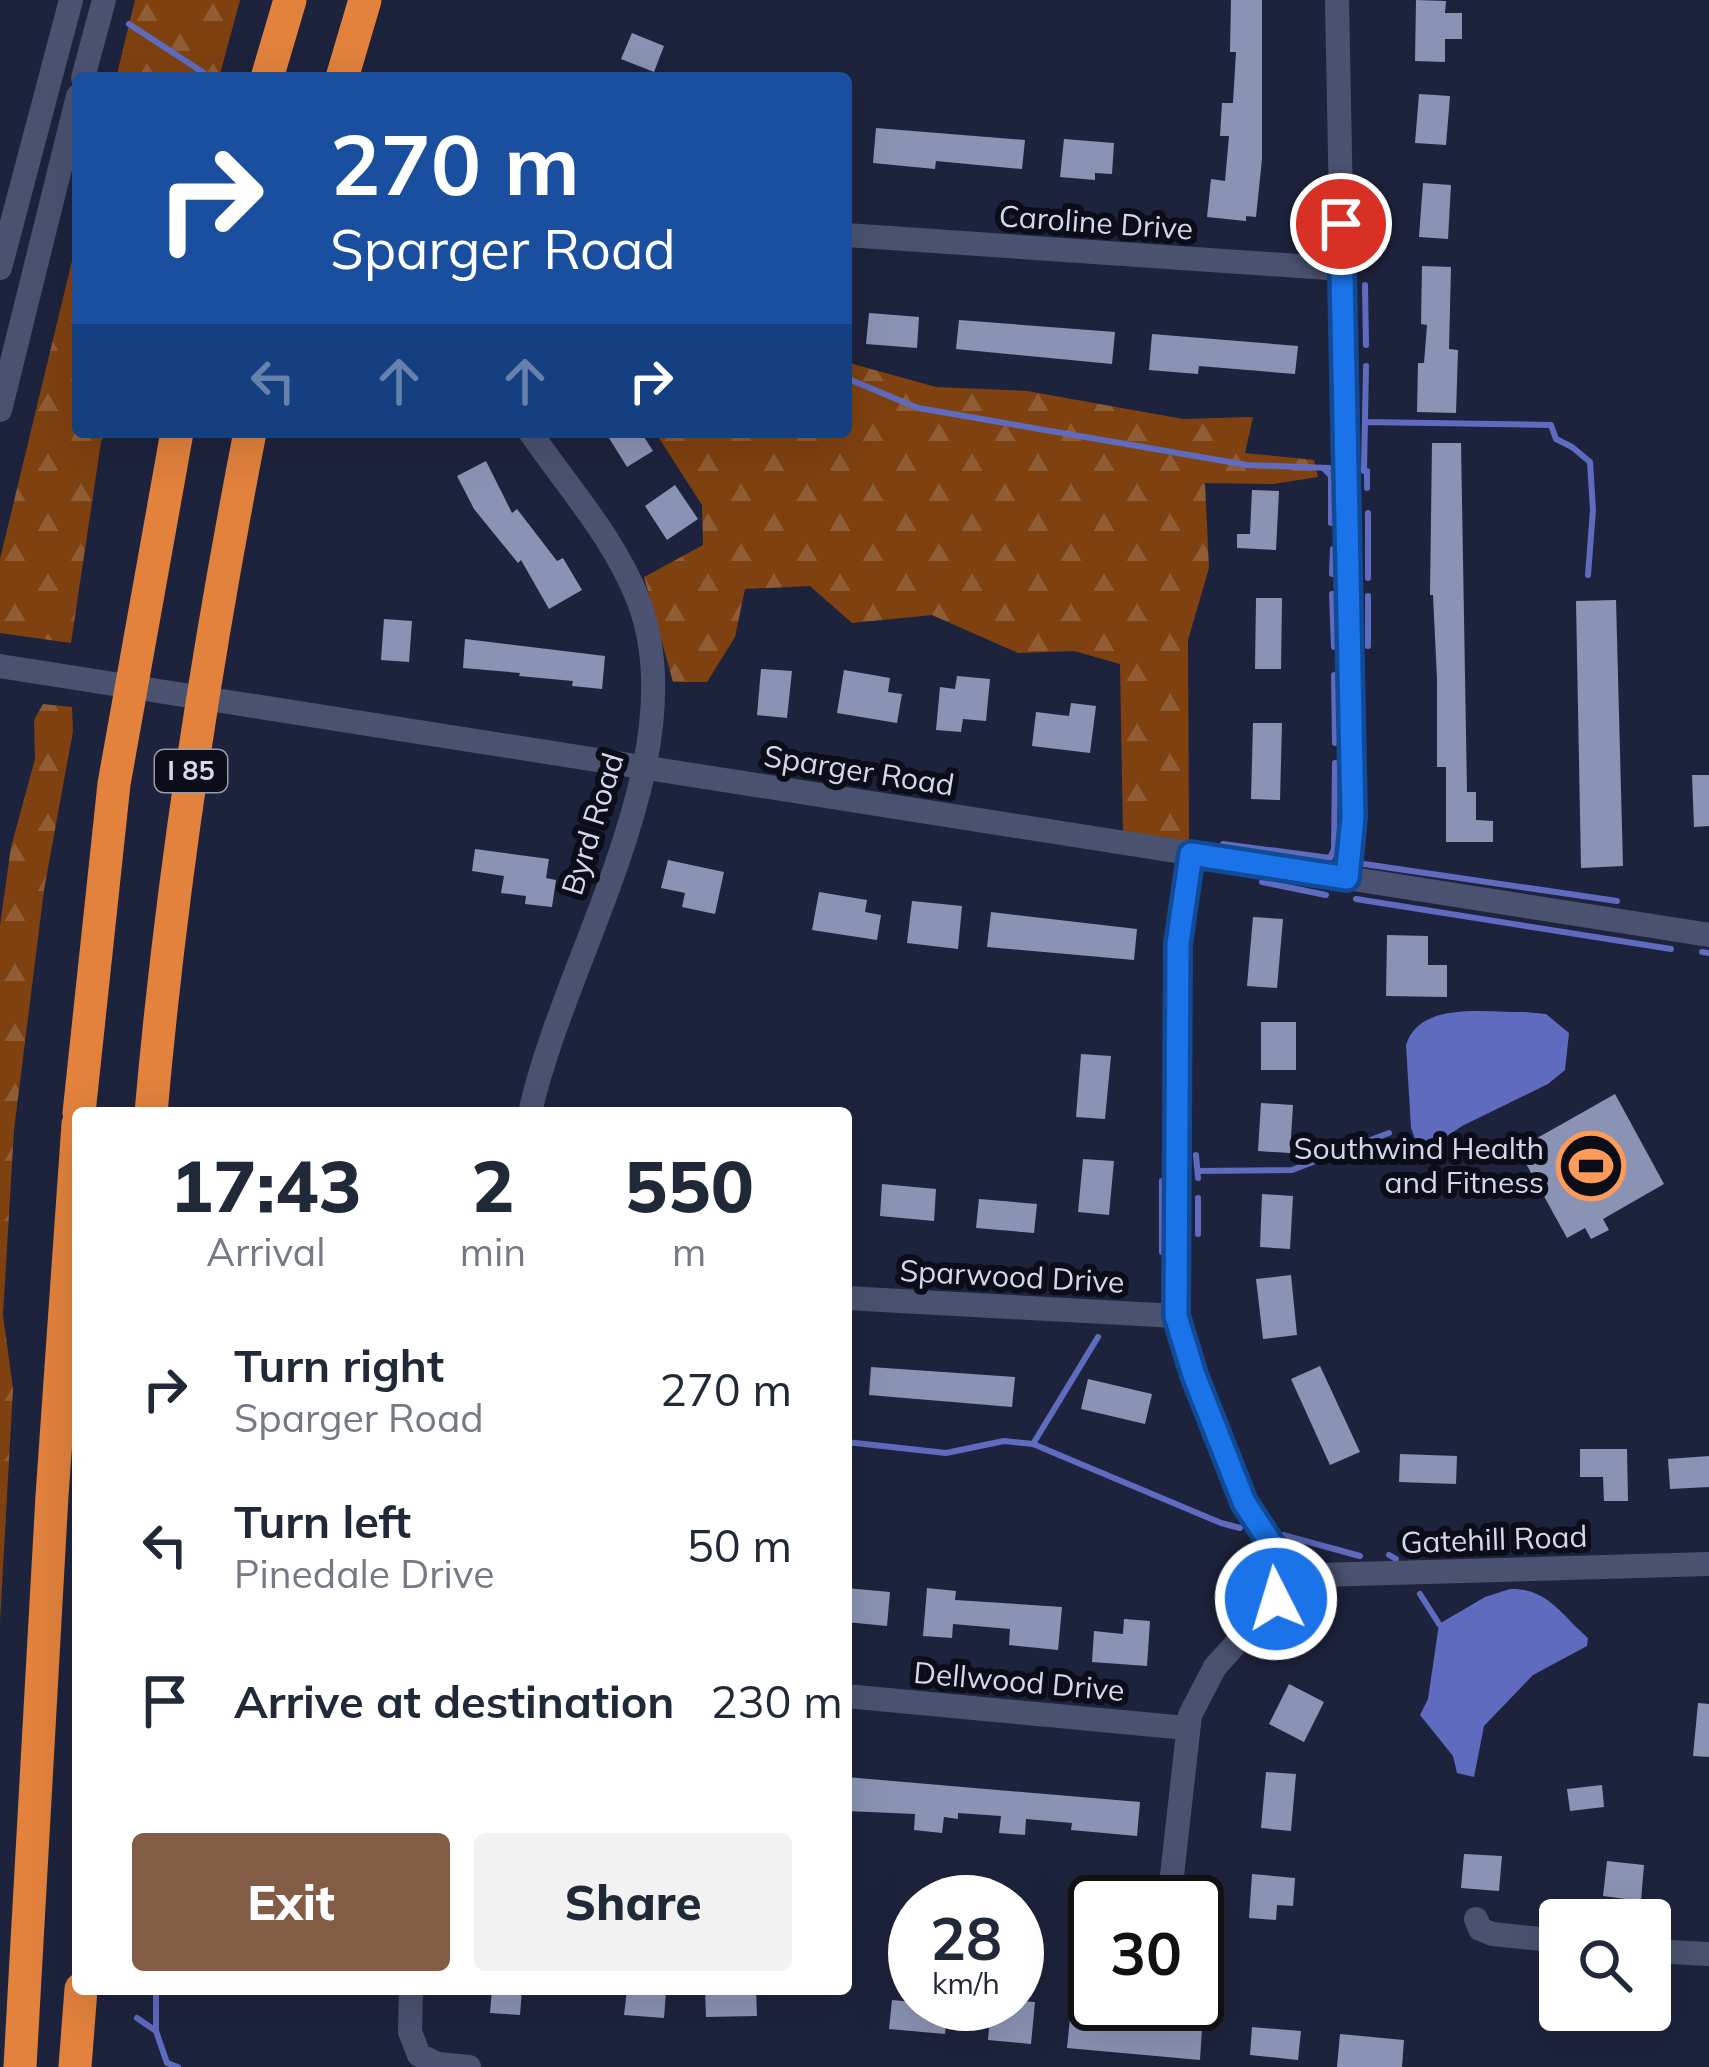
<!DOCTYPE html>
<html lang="en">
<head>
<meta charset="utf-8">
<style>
  :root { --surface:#fff; --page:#f2f2f3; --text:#1f2937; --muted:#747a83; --accent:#835c46 }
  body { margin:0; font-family:Mulish,sans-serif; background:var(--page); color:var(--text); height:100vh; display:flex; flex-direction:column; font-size:45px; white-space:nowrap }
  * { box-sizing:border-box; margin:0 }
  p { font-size:39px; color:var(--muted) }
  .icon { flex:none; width:66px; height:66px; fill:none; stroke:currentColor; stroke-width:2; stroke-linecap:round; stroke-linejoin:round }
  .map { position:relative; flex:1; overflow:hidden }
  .details { position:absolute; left:72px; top:1107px; width:780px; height:888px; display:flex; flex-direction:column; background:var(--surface); border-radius:12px; box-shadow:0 12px 48px #0002 }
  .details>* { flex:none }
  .guide { position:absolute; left:72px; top:72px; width:780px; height:366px; border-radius:12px; box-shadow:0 12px 48px #0002; background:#1a4fa0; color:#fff; overflow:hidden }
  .buttons { position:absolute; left:1539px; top:1899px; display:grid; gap:24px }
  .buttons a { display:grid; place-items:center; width:132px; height:132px; border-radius:12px; background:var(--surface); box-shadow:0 12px 48px #0002; font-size:60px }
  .speed { position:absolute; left:888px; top:1875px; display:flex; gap:24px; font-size:60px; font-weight:700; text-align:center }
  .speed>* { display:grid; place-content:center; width:156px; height:156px; border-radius:50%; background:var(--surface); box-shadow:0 12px 48px #0002; line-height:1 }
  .speed small { font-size:30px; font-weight:400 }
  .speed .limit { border:6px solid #111; border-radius:18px; background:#fff; color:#111 }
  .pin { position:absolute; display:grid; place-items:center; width:102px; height:102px; color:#fff; margin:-51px; border:6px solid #fff; border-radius:50%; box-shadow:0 3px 12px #0007 }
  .me { position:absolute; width:132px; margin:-66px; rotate:355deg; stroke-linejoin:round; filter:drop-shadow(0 0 9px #0008) }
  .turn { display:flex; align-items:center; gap:42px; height:252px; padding:0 60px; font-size:54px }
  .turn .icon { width:156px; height:156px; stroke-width:2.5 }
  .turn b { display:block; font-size:84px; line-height:102px }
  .lanes { display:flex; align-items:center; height:114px; padding:0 60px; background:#0003; justify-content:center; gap:60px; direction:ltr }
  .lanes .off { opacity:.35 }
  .eta { display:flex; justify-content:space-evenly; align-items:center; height:204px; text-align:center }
  .eta b { font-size:72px; font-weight:800; line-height:84px }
  .cta { display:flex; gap:24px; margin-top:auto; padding:24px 60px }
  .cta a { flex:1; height:138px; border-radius:12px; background:var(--accent); color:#fff; font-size:48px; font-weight:800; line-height:138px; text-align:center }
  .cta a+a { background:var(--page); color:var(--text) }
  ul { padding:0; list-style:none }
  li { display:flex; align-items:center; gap:36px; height:156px; padding:0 60px }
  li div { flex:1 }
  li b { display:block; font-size:45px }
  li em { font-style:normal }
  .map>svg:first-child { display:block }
  .forest { fill:url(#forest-firs) }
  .water { fill:#5e6bbf }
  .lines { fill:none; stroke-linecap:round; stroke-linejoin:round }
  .stream { stroke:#5e6bbf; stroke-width:6 }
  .building { fill:#8b93b4 }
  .minor { stroke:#4b5270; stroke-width:24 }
  .highway { stroke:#e2823d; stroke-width:33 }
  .route-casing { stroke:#114b97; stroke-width:30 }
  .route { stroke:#1a73e8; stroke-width:21 }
  .labels { text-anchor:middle; stroke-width:12; stroke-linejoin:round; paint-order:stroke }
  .shield { fill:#0b0d19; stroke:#989bab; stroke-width:3 }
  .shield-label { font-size:27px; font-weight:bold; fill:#d4d8ea }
  .street-label { font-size:30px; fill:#d4d8ea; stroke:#0b0d19 }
  .poi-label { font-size:30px; fill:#d4d8ea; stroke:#0b0d19; text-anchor:end }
</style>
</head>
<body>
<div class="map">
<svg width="1709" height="2067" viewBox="0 0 1709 2067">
  <defs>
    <pattern id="forest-firs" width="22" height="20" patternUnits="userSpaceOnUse" patternTransform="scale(3)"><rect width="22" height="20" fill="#7f4110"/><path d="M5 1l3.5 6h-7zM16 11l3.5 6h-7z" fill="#905c33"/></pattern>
  </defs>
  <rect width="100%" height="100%" fill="#1e233d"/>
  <path class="forest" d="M135,0H240L219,78H116Z
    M78,236V432H106L101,442L71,643L0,633V559Z
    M846,362L936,387L1027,391L1183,419L1253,417L1245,453L1314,460L1318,477L1273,484L1205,483L1209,568L1188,640L1189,843L1123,834L1120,664L1074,651L1018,653L932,615L852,623L810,586L745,589L735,637L707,682H673L644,577L703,545L702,505L655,432H846Z
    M43,704L72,707L73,731L44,890L14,1130L3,1315L13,1389L0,1621V925L11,847L35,759L34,720Z"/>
  <path class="water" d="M1525,1012L1546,1014L1569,1033L1565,1070L1548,1084L1462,1126L1425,1151L1419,1150L1411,1128L1406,1045C1420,1000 1487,1013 1525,1012Z
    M1510,1589C1548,1588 1562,1616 1588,1638L1587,1646L1533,1675L1484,1726L1474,1777L1457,1773L1453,1756L1420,1715L1428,1699L1439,1624L1485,1597Z"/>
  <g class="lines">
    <path class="stream" d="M129,24L204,73
      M1364,223V254
      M1365,285L1366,345
      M846,378L918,408L1247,465L1329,468
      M1366,422L1551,425L1556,439L1572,447L1590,462L1593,510L1588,575
      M1324,469L1331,476V523
      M1364,471L1366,366
      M1367,488V471
      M1368,513V578
      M1332,574L1333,549
      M1332,594L1334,647
      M1368,646V596
      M1334,675L1335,743
      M1223,844L1330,858L1334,849L1335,763
      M1364,864L1617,901
      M1262,882L1326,895
      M1356,899L1671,949
      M1702,952L1709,953
      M1196,1155L1198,1178
      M1198,1171L1292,1170L1389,1133
      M1162,1181V1252
      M1198,1234V1198
      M846,1442L946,1453L1004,1441L1033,1444L1221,1523L1240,1528
      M1033,1444L1098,1337
      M1283,1535L1360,1556
      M1389,1555L1396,1559
      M1420,1594L1439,1624
      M156,1989V2031
      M137,2018L156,2031L167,2063L178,2067"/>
  </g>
  <path class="building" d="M1231,0H1262V159L1256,217L1246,216V221L1207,217L1211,179L1225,181L1229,136H1220L1222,103H1233L1236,52H1230Z
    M1416,0L1446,1L1445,13H1462V39H1445V62L1415,61Z
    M632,33L664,46L654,72L621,59Z
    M1419,94L1450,96L1446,145L1415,143Z
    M876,128L1025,140L1022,169L936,161L935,169L873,163Z
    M1064,139L1114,143L1112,174L1095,173V180L1060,177Z
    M1423,183L1451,185L1448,239L1419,237Z
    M1422,266L1451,267L1449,349L1458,350L1456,413L1417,412L1418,363H1424L1427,325L1421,324Z
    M869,313L919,317L917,348L866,344Z
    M959,320L1115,332L1112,364L956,349Z
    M1152,334L1298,346L1295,374L1199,366L1198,374L1149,370Z
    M618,432H641L653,451L627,467L609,438Z
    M1432,443H1461L1467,792H1476V820L1493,821V842H1446V767H1437V679L1433,595H1430Z
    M486,461L512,513L517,509L557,561L563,558L582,590L549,609L521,560L518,563L474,509L457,476Z
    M675,485L698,519L667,540L645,506Z
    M1252,490L1279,491L1276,550L1237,548V534H1250Z
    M1256,598H1282L1281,669H1255Z
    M1616,600L1623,866L1581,868L1576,601Z
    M384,619L412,621L409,662L381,660Z
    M465,639L605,656L602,689L572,686L573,681L519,676L520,673L463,668Z
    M761,669L792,671L787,718L757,715Z
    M844,670L890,678L888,692L902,694L897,723L837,713Z
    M957,676L990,679L986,721L963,719L961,732L936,730L940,687L955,689Z
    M1071,703L1096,706L1090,753L1032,746L1036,712L1069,716Z
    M1253,723H1282L1280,800L1251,799Z
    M1692,775H1709V826L1694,827Z
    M475,849L549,859L546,878L556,880L552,907L525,904L526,896L501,893L504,876L472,871Z
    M668,860L724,872L715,914L682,907L685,893L661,888Z
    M819,892L867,900L865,912L881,915L877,940L812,930Z
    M912,901L962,906L958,949L907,943Z
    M991,912L1137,929L1134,960L987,947Z
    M1253,917L1283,919L1277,988L1247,986Z
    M1387,935L1428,936V965H1447V997L1386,996Z
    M1261,1022H1296V1070H1261Z
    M1081,1054L1111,1056L1105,1119L1076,1117Z
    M1615,1094L1664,1184L1603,1219L1609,1230L1591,1239L1585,1228L1567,1238L1518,1149Z
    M1261,1103L1293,1105L1290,1153L1258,1151Z
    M1083,1159L1114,1161L1109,1215L1078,1212Z
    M882,1184L936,1189L934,1221L880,1216Z
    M1262,1194L1293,1196L1290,1249L1260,1247Z
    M979,1199L1037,1204L1034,1233L976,1228Z
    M1291,1275L1297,1335L1263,1339L1256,1279Z
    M1320,1366L1360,1452L1330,1465L1291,1379Z
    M871,1367L1015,1377L1012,1407L869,1395Z
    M1088,1379L1152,1394L1145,1424L1081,1409Z
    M1580,1449H1627L1628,1501H1604L1603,1477H1580Z
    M1400,1454L1457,1456L1456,1484L1399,1482Z
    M1709,1456V1487L1670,1489L1668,1459Z
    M846,1588L890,1592L887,1626L846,1622Z
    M927,1588L956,1591L955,1600L1062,1607L1058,1650L1009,1645L1010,1629L953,1624L952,1638L923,1636Z
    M1124,1619L1150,1621L1147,1666L1092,1662L1094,1631L1123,1634Z
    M1289,1684L1324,1702L1304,1742L1269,1724Z
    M1698,1703L1709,1704V1757L1693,1756Z
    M1266,1772L1296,1774L1291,1831L1261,1828Z
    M846,1777L1140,1802L1137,1836L1071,1830L1072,1823L1026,1819L1025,1835L999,1833L1001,1816L958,1813V1819L944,1817L942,1833L914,1830L915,1814L846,1811Z
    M1602,1785L1604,1807L1570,1811L1567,1789Z
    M1464,1854L1502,1856L1499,1891L1461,1888Z
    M1607,1861L1644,1865L1641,1901L1603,1896Z
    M1252,1874L1295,1878L1293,1906L1277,1905L1276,1920L1249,1918Z
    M492,1989H522L520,2015L490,2013Z
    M627,1989L666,1992L664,2018L624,2015Z
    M705,1989H756L757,2016L706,2017Z
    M892,2000L948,2005L945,2034L889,2029Z
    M1017,2001L1035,2002L1031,2044L988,2040L991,2004H1017Z
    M1086,2006L1123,2009L1122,2022L1202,2029L1200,2060L1067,2048L1070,2019L1084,2021Z
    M1252,2027L1301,2031L1298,2060L1250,2055Z
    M1340,2034L1404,2040L1402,2067H1337Z"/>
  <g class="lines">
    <path class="minor" d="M1337,0L1353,817L1347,878
      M83,78L104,0
      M846,235L1342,269
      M0,268L71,0
      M0,410L78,96
      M0,666L1709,935
      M530,1113C563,960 697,757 639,602C616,540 567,486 530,432
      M846,1298L1176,1316
      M1282,1576L1709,1564
      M846,1696L1186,1728
      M1169,1902L1190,1715L1215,1667L1276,1599L1282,1576L1278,1554L1269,1536L1244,1502L1194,1375L1176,1316L1178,944L1191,854
      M1476,1919L1480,1929L1492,1934L1560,1941
      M1650,1951L1709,1954
      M411,1989L410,2032L419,2055L438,2064L469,2067"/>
    <path class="highway" d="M267,78L290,0
      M342,78L365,0
      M79,1113L114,784L177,432
      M151,1113C171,884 206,658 250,432
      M20,2067L52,1496L78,1124
      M75,2067L81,1989"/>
  </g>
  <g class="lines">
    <defs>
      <path id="route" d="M1276,1599L1282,1576L1278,1554L1244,1502L1194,1375L1176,1316L1178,944L1191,854L1347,878L1353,817L1341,224"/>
    </defs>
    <use href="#route" class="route-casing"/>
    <use href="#route" class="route"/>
  </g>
  <defs>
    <symbol id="stadium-ring" viewBox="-11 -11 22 22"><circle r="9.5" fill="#0b0d19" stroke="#fe9b58" stroke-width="1.5"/><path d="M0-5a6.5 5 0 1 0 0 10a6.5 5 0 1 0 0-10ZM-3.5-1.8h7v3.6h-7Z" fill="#fe9b58"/></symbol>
  </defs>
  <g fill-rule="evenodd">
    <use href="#stadium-ring" x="1553" y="1128" width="76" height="76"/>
  </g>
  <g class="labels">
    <rect class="shield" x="155" y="750" width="72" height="42" rx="9"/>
    <g class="shield-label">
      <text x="191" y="780">I 85</text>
    </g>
    <g class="street-label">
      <text transform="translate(1096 223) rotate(4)" y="10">Caroline Drive</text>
      <text transform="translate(859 771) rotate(9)" y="10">Sparger Road</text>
      <text transform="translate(593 824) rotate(-73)" y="10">Byrd Road</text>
      <text transform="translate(1012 1277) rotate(3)" y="10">Sparwood Drive</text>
      <text transform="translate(1494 1540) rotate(-2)" y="10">Gatehill Road</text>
      <text transform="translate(1019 1682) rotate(5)" y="10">Dellwood Drive</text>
    </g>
    <g class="poi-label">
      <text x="1544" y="1159">Southwind Health<tspan x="1544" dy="34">and Fitness</tspan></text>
    </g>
  </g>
</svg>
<div class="buttons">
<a><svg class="icon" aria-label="search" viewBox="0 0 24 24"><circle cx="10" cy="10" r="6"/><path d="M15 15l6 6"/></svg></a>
</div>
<div class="speed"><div>28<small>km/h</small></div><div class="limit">30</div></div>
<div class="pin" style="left:1341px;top:224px;background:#d93025"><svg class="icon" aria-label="arrive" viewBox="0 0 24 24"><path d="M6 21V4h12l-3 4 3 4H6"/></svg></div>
<svg class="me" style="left:1276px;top:1599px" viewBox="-20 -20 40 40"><circle r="17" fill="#1a73e8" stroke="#fff" stroke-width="3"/><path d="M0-11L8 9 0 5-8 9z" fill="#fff"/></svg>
<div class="guide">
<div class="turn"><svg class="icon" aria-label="right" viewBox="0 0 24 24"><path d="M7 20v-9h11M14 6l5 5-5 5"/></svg><div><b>270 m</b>Sparger Road</div></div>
<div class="lanes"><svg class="icon off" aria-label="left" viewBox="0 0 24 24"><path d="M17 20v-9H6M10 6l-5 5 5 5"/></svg><svg class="icon off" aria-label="ahead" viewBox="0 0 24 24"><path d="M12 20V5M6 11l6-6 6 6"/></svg><svg class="icon off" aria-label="ahead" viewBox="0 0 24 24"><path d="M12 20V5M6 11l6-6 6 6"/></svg><svg class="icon" aria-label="right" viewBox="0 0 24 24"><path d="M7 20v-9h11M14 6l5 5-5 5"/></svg></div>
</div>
<section class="details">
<div class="eta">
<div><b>17:43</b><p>Arrival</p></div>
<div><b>2</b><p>min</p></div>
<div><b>550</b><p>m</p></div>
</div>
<ul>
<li><svg class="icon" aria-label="right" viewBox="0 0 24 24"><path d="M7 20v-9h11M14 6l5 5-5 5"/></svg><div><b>Turn right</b><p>Sparger Road</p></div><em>270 m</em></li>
<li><svg class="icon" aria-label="left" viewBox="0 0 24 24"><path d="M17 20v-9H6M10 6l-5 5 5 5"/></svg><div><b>Turn left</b><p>Pinedale Drive</p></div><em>50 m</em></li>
<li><svg class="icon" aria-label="arrive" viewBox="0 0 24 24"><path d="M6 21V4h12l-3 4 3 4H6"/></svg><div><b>Arrive at destination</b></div><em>230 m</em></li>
</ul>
<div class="cta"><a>Exit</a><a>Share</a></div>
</section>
</div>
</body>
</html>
